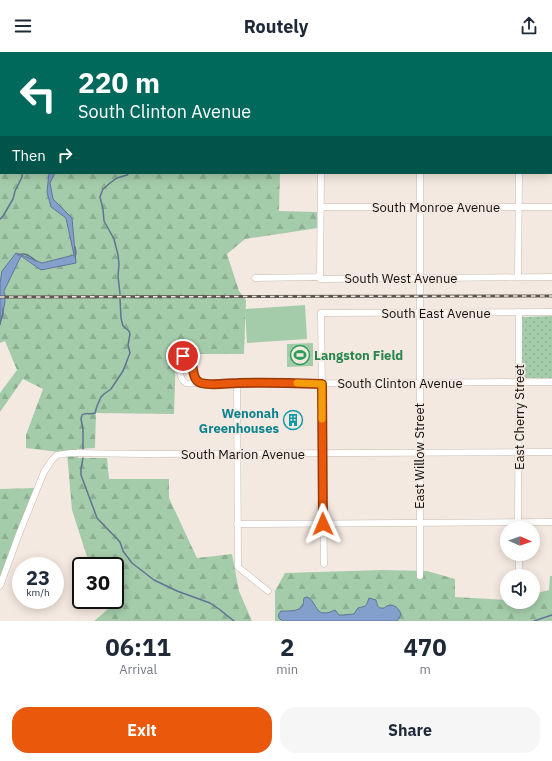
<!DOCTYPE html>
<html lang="en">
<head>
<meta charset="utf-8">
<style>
  :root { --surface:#fff; --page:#f6f6f7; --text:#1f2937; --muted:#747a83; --accent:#ea580c }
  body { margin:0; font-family:"IBM Plex Sans",sans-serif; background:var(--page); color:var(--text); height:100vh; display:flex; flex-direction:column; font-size:15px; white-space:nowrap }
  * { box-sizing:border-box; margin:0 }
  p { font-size:13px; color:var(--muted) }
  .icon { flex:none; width:22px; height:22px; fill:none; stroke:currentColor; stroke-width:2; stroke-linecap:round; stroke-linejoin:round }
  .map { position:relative; height:569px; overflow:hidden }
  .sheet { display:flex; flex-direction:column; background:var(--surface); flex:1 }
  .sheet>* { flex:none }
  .top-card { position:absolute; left:0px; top:0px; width:552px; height:122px; box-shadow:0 2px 10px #0003; background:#00695c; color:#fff; overflow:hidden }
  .needle { width:26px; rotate:92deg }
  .tools { position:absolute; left:500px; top:469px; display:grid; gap:8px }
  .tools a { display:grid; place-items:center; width:40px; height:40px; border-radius:50%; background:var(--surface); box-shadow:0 2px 10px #0003; font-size:20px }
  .speed { position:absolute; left:12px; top:505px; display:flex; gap:8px; font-size:20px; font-weight:700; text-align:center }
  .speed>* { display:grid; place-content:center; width:52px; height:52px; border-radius:50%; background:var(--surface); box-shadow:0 2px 10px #0003; line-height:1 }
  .speed small { font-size:10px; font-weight:400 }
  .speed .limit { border:2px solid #111; border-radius:6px; background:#fff; color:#111 }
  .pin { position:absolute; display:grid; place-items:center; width:34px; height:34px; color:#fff; margin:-17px; border:2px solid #fff; border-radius:50%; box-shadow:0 1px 4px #0007 }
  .me { position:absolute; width:44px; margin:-22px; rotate:359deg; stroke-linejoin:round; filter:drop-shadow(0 0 3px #0008) }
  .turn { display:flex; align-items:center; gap:14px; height:84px; padding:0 12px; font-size:18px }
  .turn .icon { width:52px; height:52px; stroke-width:2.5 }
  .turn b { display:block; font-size:28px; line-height:34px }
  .then { display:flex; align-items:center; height:38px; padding:0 12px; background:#0003; gap:8px; font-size:15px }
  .eta { display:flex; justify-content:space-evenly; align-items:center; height:68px; text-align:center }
  .eta b { font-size:24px; font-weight:700; line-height:28px }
  .cta { display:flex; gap:8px; margin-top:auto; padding:8px 12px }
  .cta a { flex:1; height:46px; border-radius:16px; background:var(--accent); color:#fff; font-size:16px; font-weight:700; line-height:46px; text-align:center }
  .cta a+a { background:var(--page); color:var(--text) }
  header { display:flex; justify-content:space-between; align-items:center; height:52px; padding:0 12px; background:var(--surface); font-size:18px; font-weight:700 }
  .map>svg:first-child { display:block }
  .grass { fill:#a4ccaa }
  .forest { fill:url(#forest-firs) }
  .park { fill:url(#park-dots) }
  .water { fill:#839fcc; stroke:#617493 }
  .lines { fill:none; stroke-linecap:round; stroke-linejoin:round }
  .stream { stroke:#617493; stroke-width:1.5 }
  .minor-casing { stroke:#c5bab2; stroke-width:7 }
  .minor { stroke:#fff; stroke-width:6 }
  .rail-casing { stroke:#5d5752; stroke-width:3 }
  .rail { stroke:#f4e9e0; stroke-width:1.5; stroke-dasharray:4.5; stroke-linecap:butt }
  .route-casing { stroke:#983908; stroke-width:10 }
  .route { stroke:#ea580c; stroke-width:7 }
  .slow { stroke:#f59e0b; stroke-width:7 }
  .labels { text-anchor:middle; stroke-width:3.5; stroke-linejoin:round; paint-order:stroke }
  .street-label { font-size:13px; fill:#130f0d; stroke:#f4e9e0 }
  .leisure-label { font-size:13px; font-weight:bold; fill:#27864d; stroke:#f4e9e0; text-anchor:start }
  .culture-label { font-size:13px; font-weight:bold; fill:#0d838f; stroke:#f4e9e0; text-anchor:end }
</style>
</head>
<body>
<header><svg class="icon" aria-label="menu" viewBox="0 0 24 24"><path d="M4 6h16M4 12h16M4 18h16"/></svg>Routely<svg class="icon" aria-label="share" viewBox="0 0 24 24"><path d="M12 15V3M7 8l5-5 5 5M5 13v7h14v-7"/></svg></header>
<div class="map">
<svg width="552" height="569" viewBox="0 0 552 569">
  <defs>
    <pattern id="forest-firs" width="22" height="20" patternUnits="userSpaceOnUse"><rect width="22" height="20" fill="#a4ccaa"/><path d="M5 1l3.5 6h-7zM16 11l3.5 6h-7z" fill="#8cae91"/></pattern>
    <pattern id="park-dots" width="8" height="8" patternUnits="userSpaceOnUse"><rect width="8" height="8" fill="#a4ccaa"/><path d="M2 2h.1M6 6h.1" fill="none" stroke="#8cae91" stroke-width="1.8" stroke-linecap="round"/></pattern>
  </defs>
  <rect width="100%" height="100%" fill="#f4e9e0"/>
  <path class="grass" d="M305,253L307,287L247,291L245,257Z
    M313,291V314L287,315V292Z"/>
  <path class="forest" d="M277,0H438V1H277Z
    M0,57H1V121H49L47,140L51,155L66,166L74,203L42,211L16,201L0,231Z
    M55,121H280L279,159L317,160L318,176L245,187L227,202L239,239L246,248L244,302H176L174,362L96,361L95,396L77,397L78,406H107L109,427H169V446L197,506L232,502L239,539L252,569H94L114,552L111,548H115V514H90L72,458L67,401L26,396V383L43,337L23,327L0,360V341L17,318L5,289L0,291V273L5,250L4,239L21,204L41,218L76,210L72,166L53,147L50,131Z
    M36,436L0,533V437Z
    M382,518L427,519L455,527V545L507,548V550H533V542L549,538L550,524H552V569H275V539L285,521Z"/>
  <path class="park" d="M552,264V326H522V265Z"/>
  <path class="water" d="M49,121H55L50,131L53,147L72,166L76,211L41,218L21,204L4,239L5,250L0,273V231L2,219L16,201L42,211L74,203L66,166L51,155L47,140Z
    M307,545C315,547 315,562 325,561C329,561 332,559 335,558L339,563H343L354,562L358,556C366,554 366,555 369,546L376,548C377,551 377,556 381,556C384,557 385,555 387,554C394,551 400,557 401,563L397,569H283C278,567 277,563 281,559C287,559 300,560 303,553C304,551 303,548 304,546Z"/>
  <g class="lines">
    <path class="stream" d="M0,167L3,164L13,147L15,139L22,125V121
      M75,195L76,201L75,205
      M18,203C25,200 30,204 36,209
      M120,242L118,224L119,212L118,203L114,187L104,169L103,157L100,145L101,142L103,137L110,131L117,126L127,123L129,121
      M0,271L3,262V256
      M83,397V378L81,367L82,363C86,360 91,363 95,361L97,354L101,345L104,342L111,337L123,319L130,301L128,293L130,282L129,279L123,274L121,266L120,247
      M83,406L81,417V423L97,466L120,490L123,499L132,511L154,528L177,539L210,551L219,557L234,569
      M534,569L552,563"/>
    <defs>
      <path id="minor" d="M519,1V0
        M551,15H552
        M551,85H552
        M321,121L320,227L552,225
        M420,121V524
        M321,155H552
        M518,225L519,121
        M255,226L317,225L320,222
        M200,331C197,328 194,325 193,320C191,312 193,304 183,304C178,309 178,327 186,331C189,332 195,331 198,331C217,332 236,331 256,331C354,332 453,330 552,330
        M237,331L238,515L268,539
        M237,472L552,470
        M518,476L519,260
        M519,502V524
        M324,512L321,261L552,260
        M0,534L19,482L44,420L52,408L57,403L71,401L144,402L552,400"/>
    </defs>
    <use href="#minor" class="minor-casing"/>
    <use href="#minor" class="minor"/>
    <defs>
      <path id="rail" d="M0,245L552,244"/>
    </defs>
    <use href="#rail" class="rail-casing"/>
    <use href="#rail" class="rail"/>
  </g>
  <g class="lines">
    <defs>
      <path id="route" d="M183,304C198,304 188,327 201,331C212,334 228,331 238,331C266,330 294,331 322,332L323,472"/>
    </defs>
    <use href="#route" class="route-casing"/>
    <use href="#route" class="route"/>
    <path class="slow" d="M297,331L322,332V367"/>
  </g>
  <defs>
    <symbol id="stadium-ring" viewBox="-11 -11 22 22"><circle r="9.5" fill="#f4e9e0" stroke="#2e9e5b" stroke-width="1.5"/><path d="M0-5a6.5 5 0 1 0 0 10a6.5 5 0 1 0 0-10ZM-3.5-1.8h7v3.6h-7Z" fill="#2e9e5b"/></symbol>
    <symbol id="building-ring" viewBox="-11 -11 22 22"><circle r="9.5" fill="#f4e9e0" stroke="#0f9aa8" stroke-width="1.5"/><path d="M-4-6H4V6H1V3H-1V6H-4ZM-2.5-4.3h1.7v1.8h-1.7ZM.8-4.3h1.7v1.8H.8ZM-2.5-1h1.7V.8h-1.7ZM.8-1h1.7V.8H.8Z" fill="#0f9aa8"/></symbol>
  </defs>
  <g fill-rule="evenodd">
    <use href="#stadium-ring" x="289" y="292" width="22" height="22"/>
    <use href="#building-ring" x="282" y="357" width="22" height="22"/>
  </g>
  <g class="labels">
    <g class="street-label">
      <text x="436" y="160">South Monroe Avenue</text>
      <text x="401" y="231">South West Avenue</text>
      <text x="436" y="266">South East Avenue</text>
      <text x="400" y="336">South Clinton Avenue</text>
      <text transform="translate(519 365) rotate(-90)" y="5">East Cherry Street</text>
      <text x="243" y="407">South Marion Avenue</text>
      <text transform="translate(419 404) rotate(-90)" y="5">East Willow Street</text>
    </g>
    <g class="leisure-label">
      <text x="314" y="308">Langston Field</text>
    </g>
    <g class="culture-label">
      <text x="279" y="366">Wenonah<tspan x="279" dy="15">Greenhouses</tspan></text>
    </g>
  </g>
</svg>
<div class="tools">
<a><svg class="needle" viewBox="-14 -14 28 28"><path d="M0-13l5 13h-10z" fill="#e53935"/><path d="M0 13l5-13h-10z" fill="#747a83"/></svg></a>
<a><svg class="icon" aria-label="sound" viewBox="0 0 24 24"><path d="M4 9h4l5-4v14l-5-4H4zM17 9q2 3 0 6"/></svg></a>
</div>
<div class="speed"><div>23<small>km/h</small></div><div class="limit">30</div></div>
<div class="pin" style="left:183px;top:304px;background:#d93025"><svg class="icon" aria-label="arrive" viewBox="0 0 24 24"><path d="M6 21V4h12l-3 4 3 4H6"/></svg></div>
<svg class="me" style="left:323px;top:472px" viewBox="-20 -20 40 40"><path d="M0-17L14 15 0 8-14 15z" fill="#ea580c" stroke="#fff" stroke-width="4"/></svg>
<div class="top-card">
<div class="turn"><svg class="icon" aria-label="left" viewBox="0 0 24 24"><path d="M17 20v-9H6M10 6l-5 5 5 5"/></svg><div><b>220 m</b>South Clinton Avenue</div></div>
<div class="then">Then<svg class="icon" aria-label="right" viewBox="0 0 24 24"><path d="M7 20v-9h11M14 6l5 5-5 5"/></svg></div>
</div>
</div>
<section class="sheet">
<div class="eta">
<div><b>06:11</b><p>Arrival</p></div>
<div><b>2</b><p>min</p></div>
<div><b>470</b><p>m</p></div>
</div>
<div class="cta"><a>Exit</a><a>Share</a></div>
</section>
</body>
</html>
